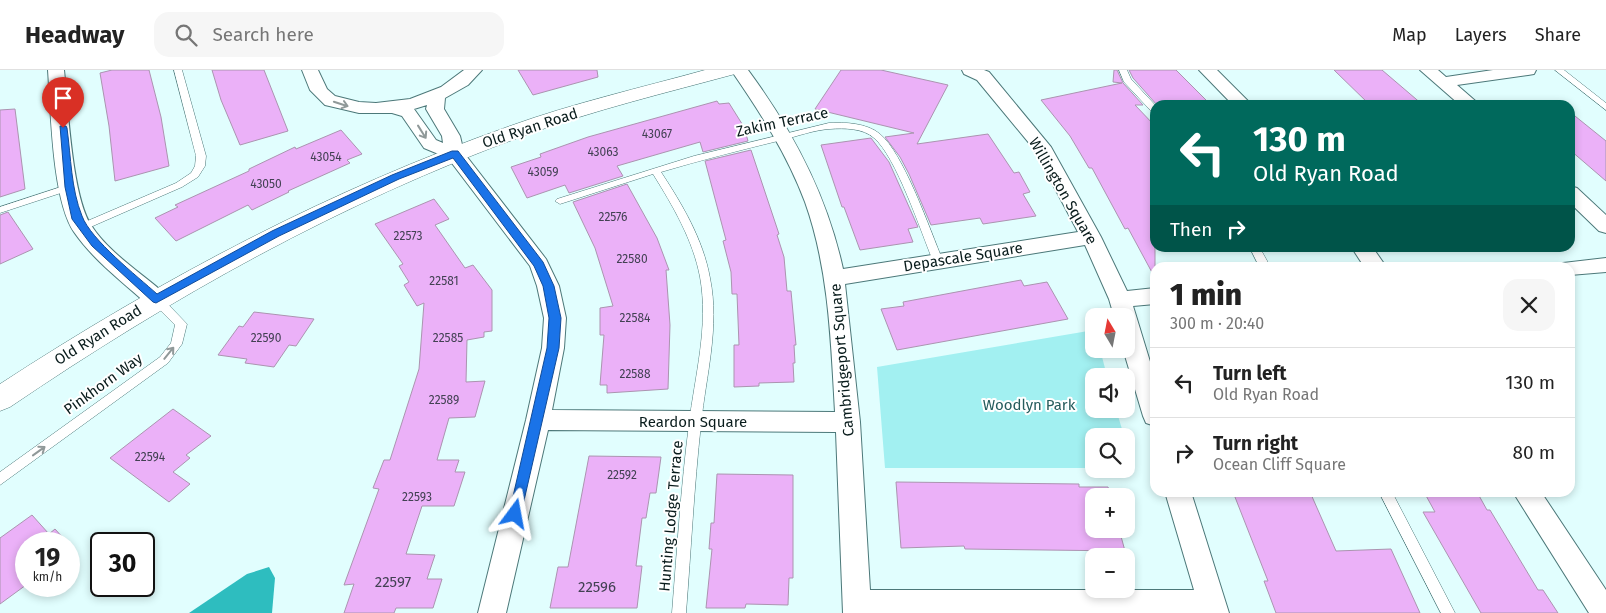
<!DOCTYPE html>
<html lang="en">
<head>
<meta charset="utf-8">
<style>
  :root { --surface:#fff; --page:#f6f6f6; --text:#222; --muted:#767676; --line:#e0e0e0 }
  body { margin:0; font-family:"Fira Sans",sans-serif; background:var(--page); color:var(--text); height:100vh; display:flex; flex-direction:column; font-size:19px; white-space:nowrap }
  * { box-sizing:border-box; margin:0 }
  p { font-size:16px; color:var(--muted) }
  .icon { flex:none; width:28px; height:28px; fill:none; stroke:currentColor; stroke-width:2; stroke-linecap:round; stroke-linejoin:round }
  .map { position:relative; flex:1; overflow:hidden }
  .sheet { position:absolute; left:1150px; top:192px; width:425px; height:235px; display:flex; flex-direction:column; background:var(--surface); border-radius:15px; box-shadow:0 2px 8px #0003 }
  .sheet>* { flex:none }
  .guide { position:absolute; left:1150px; top:30px; width:425px; height:152px; border-radius:15px; box-shadow:0 2px 8px #0003; background:#00695c; color:#fff; overflow:hidden }
  .needle { width:32px; rotate:350deg }
  .buttons { position:absolute; left:1085px; top:238px; display:grid; gap:10px }
  .buttons a { display:grid; place-items:center; width:50px; height:50px; border-radius:10px; background:var(--surface); box-shadow:0 2px 8px #0003; font-size:25px }
  .speed { position:absolute; left:15px; top:462px; display:flex; gap:10px; font-size:25px; font-weight:700; text-align:center }
  .speed>* { display:grid; place-content:center; width:65px; height:65px; border-radius:50%; background:var(--surface); box-shadow:0 2px 8px #0003; line-height:1 }
  .speed small { font-size:12px; font-weight:400 }
  .speed .limit { border:2px solid #111; border-radius:8px; background:#fff; color:#111 }
  .pin { position:absolute; display:grid; place-items:center; width:42px; height:42px; color:#fff; margin:-51px -21px; border-radius:50% 50% 50% 0; rotate:-45deg; box-shadow:0 0 5px #0007 }
  .pin .icon { rotate:45deg }
  .me { position:absolute; width:55px; margin:-28px; rotate:13deg; stroke-linejoin:round; filter:drop-shadow(0 0 4px #0008) }
  .turn { display:flex; align-items:center; gap:18px; height:105px; padding:0 20px; font-size:22px }
  .turn .icon { width:65px; height:65px; stroke-width:2.5 }
  .turn b { display:block; font-size:35px; line-height:42px }
  .then { display:flex; align-items:center; height:48px; padding:0 20px; background:#0003; gap:10px; font-size:19px }
  .round { display:grid; place-items:center; flex:none; width:52px; height:52px; border-radius:15px; background:var(--page) }
  .summary { display:flex; align-items:center; justify-content:space-between; height:85px; padding:0 20px }
  h1 { font-size:30px; font-weight:800; line-height:38px }
  ul { padding:0; list-style:none }
  li { display:flex; align-items:center; gap:15px; height:70px; padding:0 20px; border-top:1px solid var(--line) }
  li div { flex:1 }
  li b { display:block; font-size:19px }
  li em { font-style:normal }
  header { display:flex; align-items:center; gap:30px; box-sizing:border-box; height:70px; padding:0 25px; background:var(--surface); border-bottom:1px solid var(--line) }
  header strong { font-size:24px }
  nav { display:flex; gap:28px; margin-inline-start:auto; font-size:18px }
  .search { width:350px; height:45px; background:var(--page); display:flex; align-items:center; gap:12px; box-sizing:border-box; padding:0 18px; border-radius:15px; color:var(--muted); font-size:19px }
  .map>svg:first-child { display:block }
  .green { fill:#a2f0f1 }
  .water { fill:#2ebdbf }
  .building { fill:#ebb1f8; stroke:#ab94b0 }
  .lines { fill:none; stroke-linecap:round; stroke-linejoin:round }
  .lane-casing { stroke:#4c7879; stroke-width:1 }
  .street-casing { stroke:#4c7879; stroke-width:2 }
  .secondary-casing { stroke:#4c7879; stroke-width:1 }
  .lane { fill:#fff; fill-rule:evenodd }
  .street { fill:#fff; fill-rule:evenodd }
  .secondary { fill:#fff; fill-rule:evenodd }
  .oneway { stroke:#909999 }
  .route { fill:#1a73e8; stroke:#114b97 }
  .labels { text-anchor:middle; stroke-width:4; stroke-linejoin:round; paint-order:stroke }
  .number-label { font-size:12px; fill:#424153 }
  .street-label { font-size:15px; fill:#091c1c; stroke:#fff }
  .park-label { font-size:15px; fill:#255c5d; stroke:#fff }
  .near-number-label { font-size:15px; fill:#424153 }
</style>
</head>
<body>
<header>
<strong>Headway</strong>
<div class="search"><svg class="icon" aria-label="search" viewBox="0 0 24 24"><circle cx="10" cy="10" r="6"/><path d="M15 15l6 6"/></svg>Search here</div>
<nav><a>Map</a><a>Layers</a><a>Share</a></nav>
</header>
<div class="map">
<svg width="1606" height="543" viewBox="0 0 1606 543">
  <rect width="100%" height="100%" fill="#e1fefe"/>
  <path class="green" d="M1094,260V279H1100L1107,306H1094V339H1116L1124,366H1094V398H885L877,297Z"/>
  <path class="water" d="M269,497L275,508L272,543H189L247,504Z"/>
  <path class="building" d="M112,0H149L161,47L169,96L115,111L109,56L100,3Z
    M212,0H264L288,61L240,75L221,30Z
    M518,0H597L598,7L533,25Z
    M841,0H881L948,15L917,74L988,64L1014,103L1019,102L1030,122L1023,124L1036,146L983,154L980,148L931,155L909,104L900,87L885,67L914,63L815,39Z
    M1114,0H1117L1123,13L1143,35H1135L1155,56V208L1128,158L1125,159L1092,98H1089L1070,66L1041,30L1122,13L1113,12Z
    M1129,0H1176L1211,35H1157L1133,8Z
    M1334,0H1382L1423,35H1370Z
    M717,31L719,34L729,33L744,57L748,71L703,82L700,72L617,96L623,106L569,123L565,115L527,128L511,97L541,87L540,84L588,67Z
    M15,39L25,119L0,127V40Z
    M1570,42L1606,71V111L1570,80Z
    M341,60L362,84L347,90L350,93L288,121L289,122L252,140L248,135L176,171L155,148L178,137L175,135L249,101V99L295,77L296,79Z
    M871,68L889,92L918,157L908,159L913,172L860,180L844,137H842L821,75Z
    M751,80L779,164L777,165L784,187L787,221H791L796,275H794L795,293H793L794,312L759,313V316L734,317V275H739L737,224H732L731,202L723,171L726,170L705,91Z
    M627,114L657,168L669,200H666L670,255L668,319L607,323V315H600L604,265H600V238L613,236L595,178L573,132Z
    M434,129L449,149L435,155L465,198L473,195L492,220V261L484,262V267L467,270L466,312L485,311L475,347L449,348L437,390H459L455,402H465L454,436H422L406,484L435,485L427,509H442L433,538H396L394,543H344L354,514L344,515L379,419L373,418L384,390H390L419,299L424,233L417,236L404,215L409,212L399,196L403,194L375,154Z
    M8,142L33,179L0,194V145Z
    M1021,210L1024,216L1047,212L1068,249L897,280L881,239L904,236L903,232Z
    M254,242L314,249L296,276L289,275L274,297L245,293L247,289L218,285L239,256L243,257Z
    M173,339L211,366L186,385L190,388L173,402L190,414L169,432L110,388Z
    M589,386L661,387L656,423H650L646,448H642L636,496H642L637,538H550L558,497H568Z
    M717,404L793,405V508H789L788,535L746,534L745,538H706L712,479H709L711,453H714Z
    M896,412L1079,414V417H1108L1111,426H1094V459H1119L1125,481L965,479L964,476L901,478Z
    M1233,422H1310L1336,481L1391,479L1420,543H1276L1264,511H1268Z
    M1424,422H1477L1487,440H1490L1538,520H1543L1558,543H1481L1423,442H1435Z
    M32,445L49,464L55,459L74,480L69,484V474H26V515L0,534V468Z"/>
  <g class="lines">
    <defs>
      <path id="lane" d="M174,0H182L206,86L205,96L198,107L182,117L86,159H78L77,157L78,155L176,113L191,103L195,96L196,86Z
        M1119,0H1127L1131,9L1155,35V43L1152,42L1124,12Z
        M1555,0H1564L1606,33V40Z
        M829,53C845,52 867,53 880,64C904,84 930,160 943,191L938,195L933,191C921,162 896,86 874,68C863,58 844,58 830,59C814,60 798,66 782,70C741,80 701,90 661,102C682,134 703,169 710,208C720,257 706,305 701,354C694,417 691,480 686,543H672C677,480 681,417 689,354C695,305 709,256 700,207C693,170 673,136 653,104L560,134L555,131L557,129L694,86Z
        M70,114L73,115V119L0,143V137Z
        M1250,178H1260L1271,198H1260Z
        M156,225L160,226L187,254L182,274L168,293L0,415V402L160,287L171,273L175,255L152,232L151,229Z
        M1379,422H1392L1455,543H1441Z"/>
      <path id="street" d="M48,0H64C68,37 72,126 91,155C107,181 141,203 164,223L167,229L164,235L156,237L148,235C123,212 94,191 74,162C52,129 51,41 48,0Z
        M302,0H318L327,19L335,26L359,32L376,33L410,29L441,17L464,0H482L468,15L445,28L444,39L460,66L464,83L546,189L559,216L566,248L564,278L552,340L835,342C831,272 829,199 805,132C787,84 760,42 731,0H748C793,61 827,125 843,199L1078,162L1034,79L977,10L964,4L962,0H984L989,2L1051,77L1101,167L1127,221L1155,218V234L1133,236L1155,308V356L1146,353L1143,346L1123,279H1126V246H1114L1109,229L1085,175L845,214L860,352L870,520H1194L1165,422H1191L1229,543H843L836,362L548,360L506,543H478L526,350L542,278L544,248L537,216L530,196L448,88L424,78L402,46L392,43H359L325,35L310,20ZM427,35L426,39L442,66L443,73L436,70L414,39Z
        M1199,0H1217L1252,35H1233Z
        M1420,0H1438L1446,7L1493,0H1536L1534,4L1528,5L1457,15L1480,35H1460Z
        M1570,116L1577,118L1606,145V163L1599,161L1570,133Z
        M1352,178H1373L1387,198H1365Z
        M1606,188V202L1570,205V198H1560L1563,193Z
        M1513,422H1541L1606,520V543H1589Z"/>
      <path id="secondary" d="M705,0H738L735,4C665,23 594,40 526,65C341,132 172,227 10,337L0,341V314C161,209 329,120 510,56C574,33 640,18 705,0Z"/>
    </defs>
    <use href="#lane" class="lane-casing"/>
    <use href="#street" class="street-casing"/>
    <use href="#secondary" class="secondary-casing"/>
    <use href="#lane" class="lane"/>
    <use href="#street" class="street"/>
    <use href="#secondary" class="secondary"/>
  </g>
  <defs><path id="oneway-shaft" d="M-6 0H5M1.5-3L5.5 0L1.5 3" fill="none" stroke-width="1.6" stroke-linecap="round" stroke-linejoin="round" transform="scale(1.25)"/></defs>
  <g class="oneway">
    <use href="#oneway-shaft" transform="translate(341 34) rotate(18)"/>
    <use href="#oneway-shaft" transform="translate(422 62) rotate(58)"/>
    <use href="#oneway-shaft" transform="translate(169 283) rotate(-51)"/>
    <use href="#oneway-shaft" transform="translate(39 381) rotate(-36)"/>
  </g>
  <path class="route" d="M60,56H66L67,58C71,87 71,119 82,146C91,170 137,206 157,224L272,161L392,105L452,81H458L543,192L554,216L561,248L559,278L520,448L515,450L511,448L509,444L547,278L549,248L543,216L534,196L453,88L399,109L279,166L156,233L153,232L92,176L72,149L65,117Z"/>
  <g class="labels">
    <g class="number-label">
      <text x="657" y="68">43067</text>
      <text x="603" y="86">43063</text>
      <text x="326" y="91">43054</text>
      <text x="543" y="106">43059</text>
      <text x="266" y="118">43050</text>
      <text x="613" y="151">22576</text>
      <text x="408" y="170">22573</text>
      <text x="632" y="193">22580</text>
      <text x="444" y="215">22581</text>
      <text x="635" y="252">22584</text>
      <text x="266" y="272">22590</text>
      <text x="448" y="272">22585</text>
      <text x="635" y="308">22588</text>
      <text x="444" y="334">22589</text>
      <text x="150" y="391">22594</text>
      <text x="622" y="409">22592</text>
      <text x="417" y="431">22593</text>
    </g>
    <g class="street-label">
      <text transform="translate(782 52) rotate(-12)" y="5">Zakim Terrace</text>
      <text transform="translate(530 58) rotate(-18)" y="5">Old Ryan Road</text>
      <text transform="translate(1063 121) rotate(60)" y="5">Willington Square</text>
      <text transform="translate(963 187) rotate(-9)" y="5">Depascale Square</text>
      <text transform="translate(98 265) rotate(-32)" y="5">Old Ryan Road</text>
      <text transform="translate(842 290) rotate(-95)" y="5">Cambridgeport Square</text>
      <text transform="translate(103 314) rotate(-36)" y="5">Pinkhorn Way</text>
      <text x="693" y="357">Reardon Square</text>
      <text transform="translate(671 446) rotate(-85)" y="5">Hunting Lodge Terrace</text>
    </g>
    <g class="park-label">
      <text x="1029" y="340">Woodlyn Park</text>
    </g>
    <g class="near-number-label">
      <text x="393" y="517">22597</text>
      <text x="597" y="522">22596</text>
    </g>
  </g>
</svg>
<div class="buttons">
<a><svg class="needle" viewBox="-14 -14 28 28"><path d="M0-13l5 13h-10z" fill="#e53935"/><path d="M0 13l5-13h-10z" fill="#767676"/></svg></a>
<a><svg class="icon" aria-label="sound" viewBox="0 0 24 24"><path d="M4 9h4l5-4v14l-5-4H4zM17 9q2 3 0 6"/></svg></a>
<a><svg class="icon" aria-label="search" viewBox="0 0 24 24"><circle cx="10" cy="10" r="6"/><path d="M15 15l6 6"/></svg></a>
<a>+</a>
<a>−</a>
</div>
<div class="speed"><div>19<small>km/h</small></div><div class="limit">30</div></div>
<div class="pin" style="left:63px;top:58px;background:#d93025"><svg class="icon" aria-label="arrive" viewBox="0 0 24 24"><path d="M6 21V4h12l-3 4 3 4H6"/></svg></div>
<svg class="me" style="left:515px;top:444px" viewBox="-20 -20 40 40"><path d="M0-17L14 15 0 8-14 15z" fill="#1a73e8" stroke="#fff" stroke-width="4"/></svg>
<div class="guide">
<div class="turn"><svg class="icon" aria-label="left" viewBox="0 0 24 24"><path d="M17 20v-9H6M10 6l-5 5 5 5"/></svg><div><b>130 m</b>Old Ryan Road</div></div>
<div class="then">Then<svg class="icon" aria-label="right" viewBox="0 0 24 24"><path d="M7 20v-9h11M14 6l5 5-5 5"/></svg></div>
</div>
<section class="sheet">
<div class="summary"><div><h1>1 min</h1><p>300 m · 20:40</p></div><a class="round"><svg class="icon" aria-label="close" viewBox="0 0 24 24"><path d="M6 6l12 12M18 6L6 18"/></svg></a></div>
<ul>
<li><svg class="icon" aria-label="left" viewBox="0 0 24 24"><path d="M17 20v-9H6M10 6l-5 5 5 5"/></svg><div><b>Turn left</b><p>Old Ryan Road</p></div><em>130 m</em></li>
<li><svg class="icon" aria-label="right" viewBox="0 0 24 24"><path d="M7 20v-9h11M14 6l5 5-5 5"/></svg><div><b>Turn right</b><p>Ocean Cliff Square</p></div><em>80 m</em></li>
</ul>
</section>
</div>
</body>
</html>
